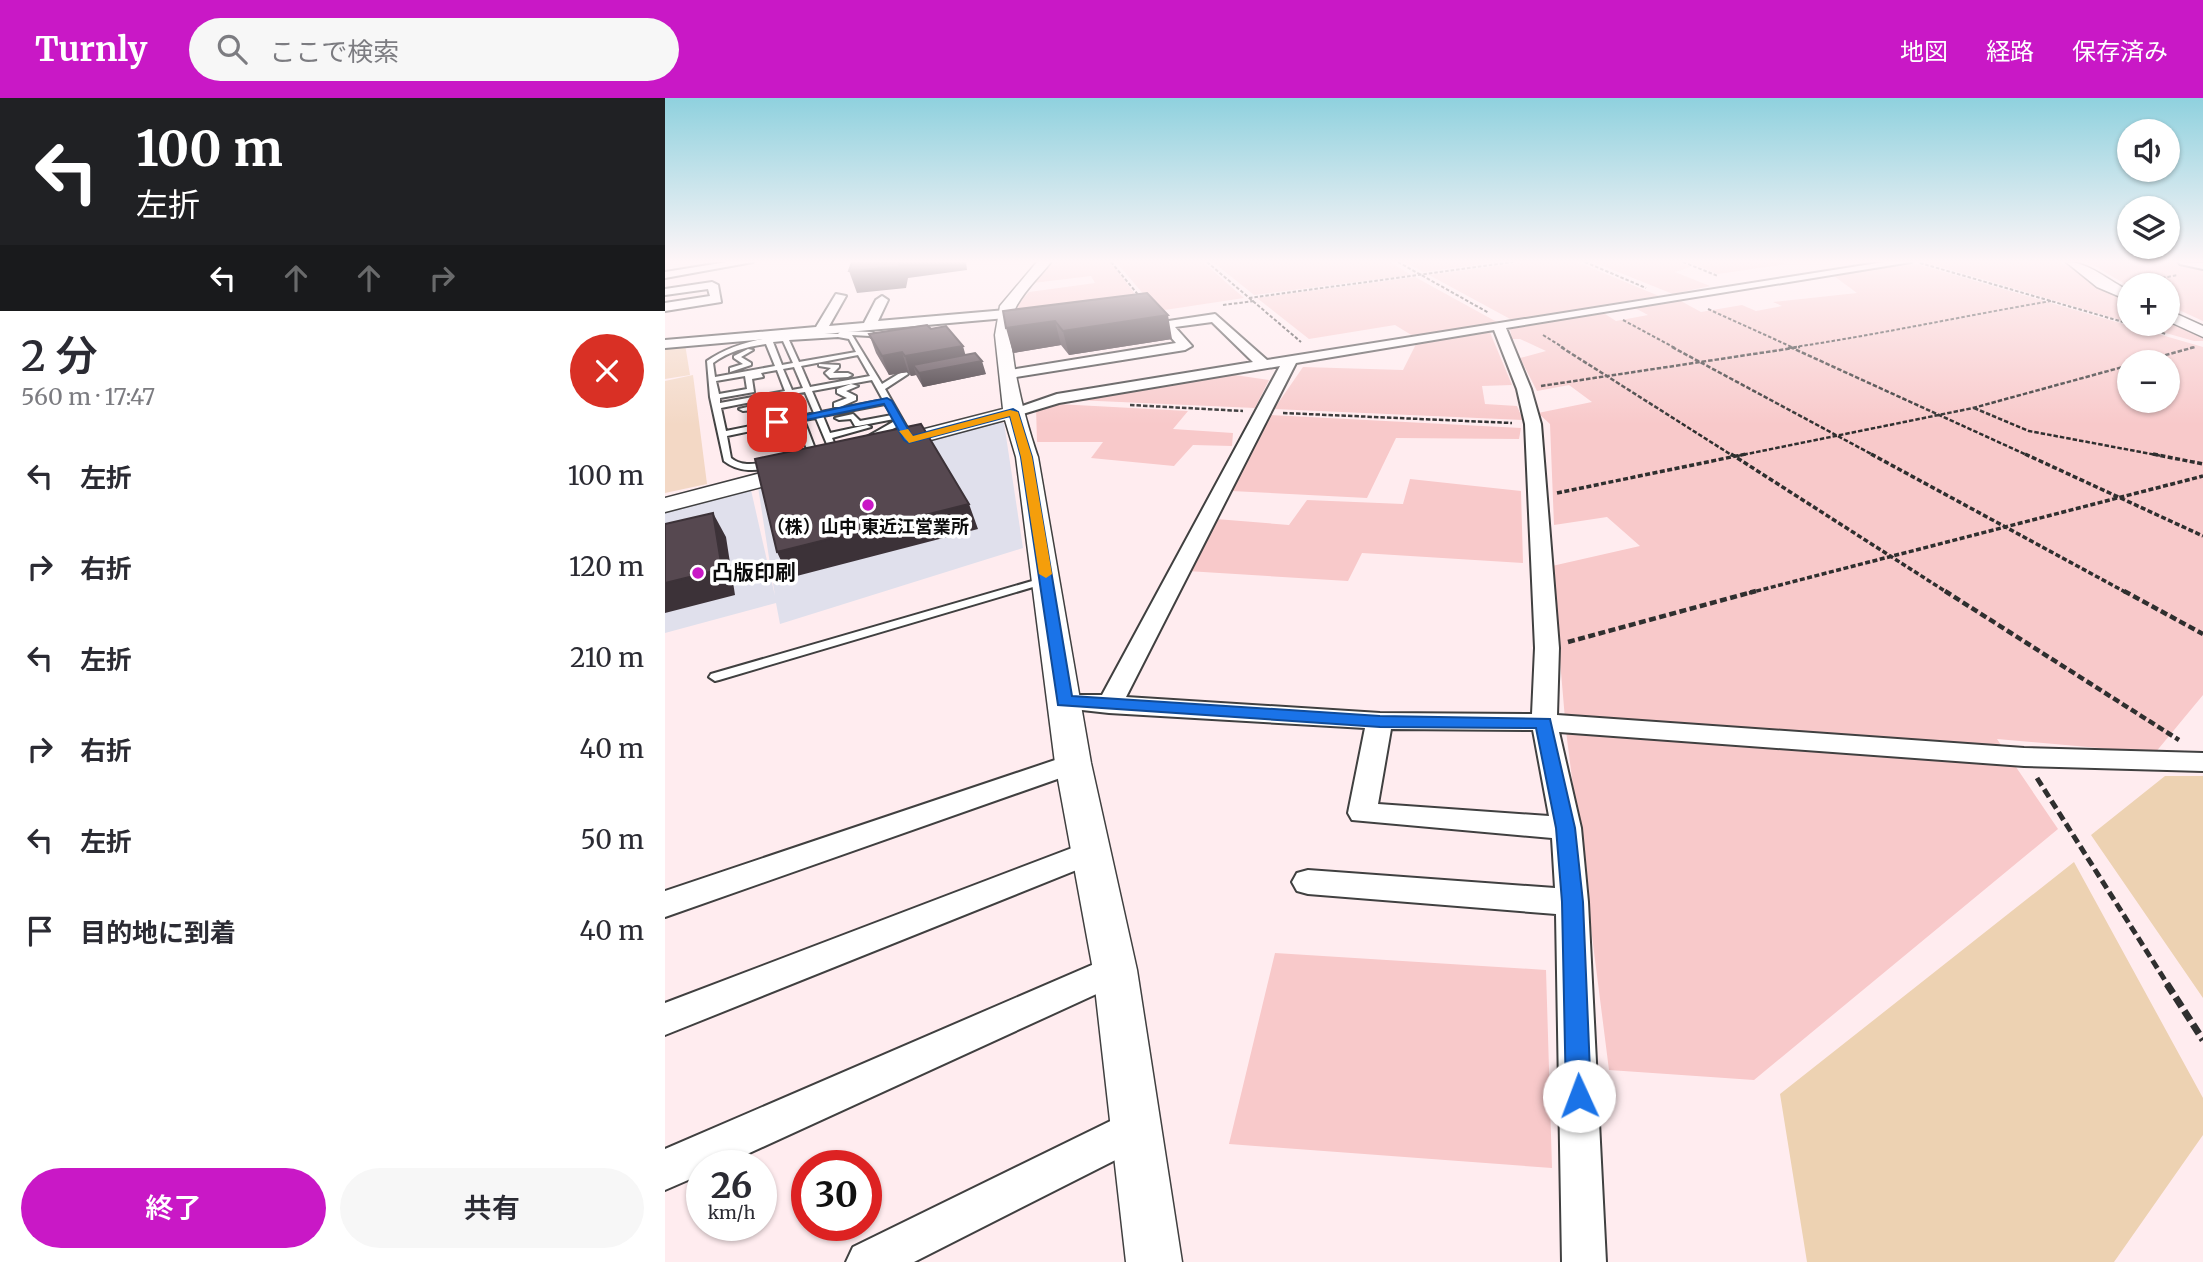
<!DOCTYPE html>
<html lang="ja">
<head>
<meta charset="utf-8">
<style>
  :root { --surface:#fff; --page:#f7f7f7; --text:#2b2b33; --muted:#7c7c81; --accent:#c918c6 }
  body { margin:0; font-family:Merriweather,"Noto Sans JP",serif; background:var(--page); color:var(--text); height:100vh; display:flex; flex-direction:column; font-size:26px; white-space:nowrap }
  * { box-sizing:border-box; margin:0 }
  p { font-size:23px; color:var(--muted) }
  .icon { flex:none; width:38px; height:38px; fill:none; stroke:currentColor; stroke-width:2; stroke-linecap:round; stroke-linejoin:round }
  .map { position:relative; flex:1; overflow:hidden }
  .panel { display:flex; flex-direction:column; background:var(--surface); width:665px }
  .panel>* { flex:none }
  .banner { background:#202124; color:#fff; overflow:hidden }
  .tools { position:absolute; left:1452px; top:21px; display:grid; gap:14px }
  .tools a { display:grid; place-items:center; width:63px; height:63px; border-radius:50%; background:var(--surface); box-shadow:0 2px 5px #0004; font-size:35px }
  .speed { position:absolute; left:21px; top:1052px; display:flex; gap:14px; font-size:35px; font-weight:700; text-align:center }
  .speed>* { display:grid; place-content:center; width:91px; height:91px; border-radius:50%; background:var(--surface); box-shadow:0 2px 5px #0004; line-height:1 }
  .speed small { font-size:18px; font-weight:400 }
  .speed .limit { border:10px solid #d22; background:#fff; color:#111 }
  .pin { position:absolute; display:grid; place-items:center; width:60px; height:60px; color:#fff; margin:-30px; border-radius:14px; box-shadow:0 4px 10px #0006 }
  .me { position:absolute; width:77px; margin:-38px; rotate:358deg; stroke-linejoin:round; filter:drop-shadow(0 0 5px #0008) }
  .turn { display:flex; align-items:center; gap:24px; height:147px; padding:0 21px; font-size:32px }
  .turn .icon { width:91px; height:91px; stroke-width:2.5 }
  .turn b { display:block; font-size:49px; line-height:60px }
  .lanes { display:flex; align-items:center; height:66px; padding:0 21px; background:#0003; justify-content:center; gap:35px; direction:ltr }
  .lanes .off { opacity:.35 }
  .round { display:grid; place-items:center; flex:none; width:74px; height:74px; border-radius:37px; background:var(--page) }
  .summary { display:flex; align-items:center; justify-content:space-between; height:119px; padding:0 21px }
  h1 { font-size:42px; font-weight:600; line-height:52px }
  .action { display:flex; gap:14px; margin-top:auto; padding:14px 21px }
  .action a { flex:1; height:80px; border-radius:42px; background:var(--accent); color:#fff; font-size:28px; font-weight:600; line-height:80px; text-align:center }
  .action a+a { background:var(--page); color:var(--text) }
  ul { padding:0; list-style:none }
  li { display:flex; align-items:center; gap:21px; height:91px; padding:0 21px }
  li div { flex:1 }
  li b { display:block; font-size:26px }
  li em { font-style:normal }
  header { display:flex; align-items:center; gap:42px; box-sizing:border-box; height:98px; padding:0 35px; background:var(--accent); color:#fff }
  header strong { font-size:33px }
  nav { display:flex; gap:38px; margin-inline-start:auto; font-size:24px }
  .search { width:490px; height:63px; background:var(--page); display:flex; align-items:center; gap:18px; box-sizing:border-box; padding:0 24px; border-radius:38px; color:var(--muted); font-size:26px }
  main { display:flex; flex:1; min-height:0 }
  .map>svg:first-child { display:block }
  .industrial { fill:#e0e0ec }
  .farmland { fill:#f8c9ca; fill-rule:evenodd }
  .green { fill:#edd2b2 }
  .pitch { fill:#f3d8c5 }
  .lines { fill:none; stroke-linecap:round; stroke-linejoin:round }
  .stream { stroke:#2bda7d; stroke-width:3.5 }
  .service-casing { stroke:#404040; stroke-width:4 }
  .minor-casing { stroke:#404040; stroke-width:4 }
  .tertiary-casing { stroke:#404040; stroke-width:3 }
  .path-far5 { stroke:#2f2f2f; stroke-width:2; stroke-dasharray:3.5 2; stroke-linecap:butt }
  .path-far4 { stroke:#2f2f2f; stroke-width:2.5; stroke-dasharray:4.5 2; stroke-linecap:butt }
  .path-far3 { stroke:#2f2f2f; stroke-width:3.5; stroke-dasharray:5 2.5; stroke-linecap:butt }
  .path-far2 { stroke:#2f2f2f; stroke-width:4.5; stroke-dasharray:7 3.5; stroke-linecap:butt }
  .path-far1 { stroke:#2f2f2f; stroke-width:5; stroke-dasharray:9 4.5; stroke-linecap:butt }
  .path { stroke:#2f2f2f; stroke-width:7; stroke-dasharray:11 5; stroke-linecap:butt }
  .service { fill:#fff; fill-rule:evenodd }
  .minor { fill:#fff; fill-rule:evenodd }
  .tertiary { fill:#fff; fill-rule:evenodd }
  .wall { fill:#4a3e45 }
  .shaded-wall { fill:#3c3238 }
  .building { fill:#564850; stroke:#3c3238; stroke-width:2 }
  .route { fill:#1a73e8; stroke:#114b97; stroke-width:2 }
  .slow { fill:#f59e0b }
  .poi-dot { fill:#c918c6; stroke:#fff; stroke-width:2.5 }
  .labels { text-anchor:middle; stroke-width:7; stroke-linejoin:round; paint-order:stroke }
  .far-poi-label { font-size:18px; font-weight:bold; fill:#0d0d0d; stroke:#fff }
  .poi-label { font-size:21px; font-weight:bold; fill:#0d0d0d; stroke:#fff; text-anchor:start }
</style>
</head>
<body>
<header>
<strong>Turnly</strong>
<div class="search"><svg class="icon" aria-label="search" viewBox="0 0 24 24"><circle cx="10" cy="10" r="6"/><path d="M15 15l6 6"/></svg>ここで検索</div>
<nav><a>地図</a><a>経路</a><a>保存済み</a></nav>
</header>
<main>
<section class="panel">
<div class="banner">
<div class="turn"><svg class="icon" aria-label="left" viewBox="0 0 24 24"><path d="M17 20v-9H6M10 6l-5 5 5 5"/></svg><div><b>100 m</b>左折</div></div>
<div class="lanes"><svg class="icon" aria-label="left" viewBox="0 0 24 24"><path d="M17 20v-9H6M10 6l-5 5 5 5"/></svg><svg class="icon off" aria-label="ahead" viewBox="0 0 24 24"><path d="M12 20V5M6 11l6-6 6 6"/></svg><svg class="icon off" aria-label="ahead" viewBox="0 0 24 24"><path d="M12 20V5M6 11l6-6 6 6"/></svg><svg class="icon off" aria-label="right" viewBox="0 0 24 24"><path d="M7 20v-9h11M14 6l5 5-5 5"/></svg></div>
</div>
<div class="summary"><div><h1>2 分</h1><p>560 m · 17:47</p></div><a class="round" style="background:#d93025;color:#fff"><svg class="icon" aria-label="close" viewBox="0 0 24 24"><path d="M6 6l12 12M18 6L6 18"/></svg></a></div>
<ul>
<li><svg class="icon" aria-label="left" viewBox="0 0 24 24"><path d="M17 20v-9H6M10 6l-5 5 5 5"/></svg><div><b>左折</b></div><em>100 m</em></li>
<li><svg class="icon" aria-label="right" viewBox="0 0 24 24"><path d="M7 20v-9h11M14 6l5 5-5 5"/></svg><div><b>右折</b></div><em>120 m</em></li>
<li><svg class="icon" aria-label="left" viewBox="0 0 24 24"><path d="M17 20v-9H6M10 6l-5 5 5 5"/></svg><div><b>左折</b></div><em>210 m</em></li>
<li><svg class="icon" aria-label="right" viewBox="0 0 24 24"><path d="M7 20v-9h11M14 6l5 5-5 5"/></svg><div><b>右折</b></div><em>40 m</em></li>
<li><svg class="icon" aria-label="left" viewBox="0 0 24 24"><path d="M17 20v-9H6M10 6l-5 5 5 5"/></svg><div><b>左折</b></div><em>50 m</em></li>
<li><svg class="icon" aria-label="arrive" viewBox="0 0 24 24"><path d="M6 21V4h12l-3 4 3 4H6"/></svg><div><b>目的地に到着</b></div><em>40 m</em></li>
</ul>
<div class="action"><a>終了</a><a>共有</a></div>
</section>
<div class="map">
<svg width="1538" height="1164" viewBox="0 0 1538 1164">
  <rect width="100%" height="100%" fill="#ffecef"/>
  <path class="industrial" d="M327,324L339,325L358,450L115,526L111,505L0,535V412L86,392L110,498L93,389Z"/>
  <path class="farmland" d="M385,164H446L484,215L346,222L349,210L364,194L430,185L426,178L368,185Z
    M451,164H538L579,200L493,213Z
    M548,164H725L746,177L589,197Z
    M740,164H832L758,174Z
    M860,164H912L994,198L847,222L764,177Z
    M928,164H1013L1026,169L1010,174L1045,188L1008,196Z
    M1023,164H1118L1122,166L1053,176Z
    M1259,164H1396L1465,201V225Z
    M1423,164H1511L1538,169V223L1503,207V187L1465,189Z
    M1248,165L1538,249V597L1490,655L1332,641L1393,731L1089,982L944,972L901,633L887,468L975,448L942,419L889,427L885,326L873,315L927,304L904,287L872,293L855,260L881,253L855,241H847L845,231L937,214L951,223L983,217L970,210L1014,202L1036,214L1077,207L1091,213L1117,208L1108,204L1192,195L1169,178ZM1465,264H1503V303H1465Z
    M750,179L832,224L748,238L730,227L644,241L592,200Z
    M1503,221L1538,240V243H1529L1469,226H1503Z
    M824,232L847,287L817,288L820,306L852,308L858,322L609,311L638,269L738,272L752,244Z
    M563,276L604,282L590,310L410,302Z
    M392,306L523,313L508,331L568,335L567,348L528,347L509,368L426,360L438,344H372L371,309Z
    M605,317L856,330L854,341L731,340L702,400L566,393Z
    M745,381L856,393L858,465L697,455L683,483L522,473L551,421L624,427L642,402L738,406Z
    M610,855L881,872L887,1070L564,1046Z"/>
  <path class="green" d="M1500,678H1538V900L1426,737Z
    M1409,764L1538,1000V1037L1449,1164H1142L1115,996Z"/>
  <path class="pitch" d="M20,246L25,277L0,281V249Z
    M28,277L42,386L0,395V283Z"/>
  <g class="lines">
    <path class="stream" d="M1531,164L1538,165"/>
    <defs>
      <path id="service" d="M176,233L207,234L219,243V245L217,246L205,238L187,237L217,286L235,275L227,262L228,261H232L243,276L220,291L249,342L248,344H242L233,328L206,344H200V340L228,324L229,321L193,328H190L186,321L174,322L170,320L188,316L195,323L227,317L220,306L158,318L165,335L202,327L206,329L167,340L172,351L171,353L164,351L151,320L139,322L152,356L151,358L144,356L131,324L117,327L131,362L130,364L123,362L110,328L62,338L66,360C83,373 98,360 111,367L110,369C92,373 74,375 59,363L45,299L42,263C77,238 131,235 173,236ZM173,239L184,241L191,254L134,264L124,242ZM118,243L128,265L117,267L108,244ZM101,246L110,268L50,279L48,265C64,253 82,249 101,246ZM193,257L205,278L145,289L136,268ZM129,269L138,290L127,292L118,271ZM112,272L120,293L55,305V300L89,294L87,281L98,279L96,275ZM80,278L82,291L54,296L51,283ZM207,282L218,302L156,314L147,293ZM140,294L149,315L137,318L128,296ZM121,297L126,310L98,315L94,307H91L74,311L78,313L89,312L93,320H96L128,315L130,319L61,333L56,310Z
        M83,251L88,252L76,259L86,265V267L65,274V270L78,266L69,260V258Z
        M154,266L174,267V269L168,275H183L187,277L183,279L165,280L160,275L166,270L154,268Z
        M186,286L193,288L181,293L191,298V302L175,309H169V305L182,300L172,295V291Z
        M381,479L386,482L385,484L54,582L50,583L44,579L46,576Z"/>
      <path id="minor" d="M62,164H88L0,180V174Z
        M1219,164H1246L841,230L866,291L876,326L894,550L892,617L1359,650L1538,655V673L1359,668L894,634L916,730L923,804L941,1164H897L891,816L643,796L632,793L627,784L632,775L643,772L890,790L887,740L687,722L683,715L700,630L444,615L390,609L386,603L390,597H437L615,268L394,305L348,319L340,314L392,296L588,264L547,224L510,229L527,248L520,252L345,280L338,276L345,272L511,245L495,227L497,224L550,216L602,262ZM829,232L852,291L860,326L870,550L867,616L715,615L461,599L631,265ZM726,631L868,632L884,718L713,706Z
        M1514,164L1538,165V171L1515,166Z
        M47,184L53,187L56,204L0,213V205L45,198L43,191L0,197V191Z
        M171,196L181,198L164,228L199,225L211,202L217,198L223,202L213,223L341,212L347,216L341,220L0,250V242L151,229Z
        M408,656L418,658L422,665L418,672L0,819V793Z
        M428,742L439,745L443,753L439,761L0,937V905Z
        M450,857L462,862L467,872L462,882L56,1068H37V1076L0,1092V1051Z
        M470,1011L484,1017L490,1031L484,1045L249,1164H181L188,1149Z"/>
      <path id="tertiary" d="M372,164H386C375,178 361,191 352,207C335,236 362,327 373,359L426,665L472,872L517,1164H461L428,872L390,665L351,359L340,322L221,354L210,348L213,343L338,311L330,237L335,208Z
        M1401,164C1425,164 1443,183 1465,193V203L1432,189Z
        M1503,212L1538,228V239L1503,223Z
        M134,365L145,372L142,377L0,414V400Z"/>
    </defs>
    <use href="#service" class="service-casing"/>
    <use href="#minor" class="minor-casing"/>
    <use href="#tertiary" class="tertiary-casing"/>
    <path class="path-far5" d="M446,164L475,199
      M542,164L636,244
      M733,164L824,215
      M920,164L981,190
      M1018,164L1053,178
      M1255,165L1465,226
      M1470,185L1513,177
      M584,200L848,164
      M558,207L589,203
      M1043,211L1129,250
      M958,222L1010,250
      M1465,226L1501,236
      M878,237L899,250
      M1123,250C1212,237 1298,218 1386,203
      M1525,250L1530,249"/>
    <path class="path-far4" d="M896,249L1068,358
      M1007,249L1210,358
      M1125,249L1364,358
      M1475,264L1530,249
      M876,288L1135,249
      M465,307L578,313
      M1309,310L1364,333L1497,358
      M618,315L847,325
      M1072,358L1308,310L1465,267"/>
    <path class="path-far3" d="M1066,356L1283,495
      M1206,356L1462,495
      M1360,356L1538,438
      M1488,356L1538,366
      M892,395L1081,356
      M1084,495L1538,378"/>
    <path class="path-far2" d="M1280,493L1514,642
      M1459,493L1538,536
      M903,544L1091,493"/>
    <path class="path-far1" d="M1372,680L1503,887"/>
    <path class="path" d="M1502,886L1538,942"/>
    <use href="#service" class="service"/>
    <use href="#minor" class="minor"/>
    <use href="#tertiary" class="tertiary"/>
  </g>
  <path class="wall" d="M338,213L507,241L404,257L396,247L348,255Z
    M266,231L300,257L321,276L258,289L251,277L246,278L243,274L224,277L211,255L204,236Z"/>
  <path class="shaded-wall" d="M235,164H301L302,172L243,180L241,190L192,195L184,173Z
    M503,217L507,241L404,257L398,233Z
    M390,223L396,247L348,255L341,230Z
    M298,248L303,266L317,263L321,276L258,289L254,275L248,267L251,277L246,278L240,258Z
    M237,254L243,274L224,277L217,258Z
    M304,406L313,431L124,480L112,454Z
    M48,415L61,439L70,497L0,515V485Z"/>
  <path class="building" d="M187,164H235L234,169L184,173Z
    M482,195L503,217L398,233L390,223L341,230L338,213Z
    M262,227L266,231L281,228L298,248L240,258L237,254L217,258L204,236Z
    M310,255L317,263L254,275L248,267Z
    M256,326L304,406L112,454L90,361Z
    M48,415L57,471L0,485V426Z"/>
  <linearGradient id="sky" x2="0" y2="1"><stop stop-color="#8fd1de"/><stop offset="0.5" stop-color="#fff6f8"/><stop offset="1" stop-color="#fff6f8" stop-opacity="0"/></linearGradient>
  <rect width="1538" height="327" fill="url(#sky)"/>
  <path class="route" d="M222,300L227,303L247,338L348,311L353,314L367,359L407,598L715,618L885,621L910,730L918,804L926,998L922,1006L914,1010L905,1006L901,998L897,804L891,730L871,630L715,629L393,607L356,359L345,318L244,345L239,342L219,306L112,328L106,324Z"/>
  <path class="slow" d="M345,312L353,314L367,359L387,476L381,480L374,476L356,359L345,318L244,345L234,333L243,331L248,338Z"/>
  <g class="poi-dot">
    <circle cx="203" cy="407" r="7"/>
    <circle cx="33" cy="475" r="7"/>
  </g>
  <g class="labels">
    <g class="far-poi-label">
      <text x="203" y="435">（株）山中 東近江営業所</text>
    </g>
    <g class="poi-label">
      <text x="47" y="482">凸版印刷</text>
    </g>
  </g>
</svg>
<div class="tools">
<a><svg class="icon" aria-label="sound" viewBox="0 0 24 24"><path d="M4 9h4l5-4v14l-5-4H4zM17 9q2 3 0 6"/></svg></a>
<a><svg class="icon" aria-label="layers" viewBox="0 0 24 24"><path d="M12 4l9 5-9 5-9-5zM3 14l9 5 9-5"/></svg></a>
<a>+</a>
<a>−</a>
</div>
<div class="speed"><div>26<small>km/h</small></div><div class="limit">30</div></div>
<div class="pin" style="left:112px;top:324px;background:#d93025"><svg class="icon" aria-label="arrive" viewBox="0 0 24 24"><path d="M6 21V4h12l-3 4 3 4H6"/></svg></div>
<svg class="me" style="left:914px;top:998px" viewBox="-20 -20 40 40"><circle r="19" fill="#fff"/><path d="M0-13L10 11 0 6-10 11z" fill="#1a73e8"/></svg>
</div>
</main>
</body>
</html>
